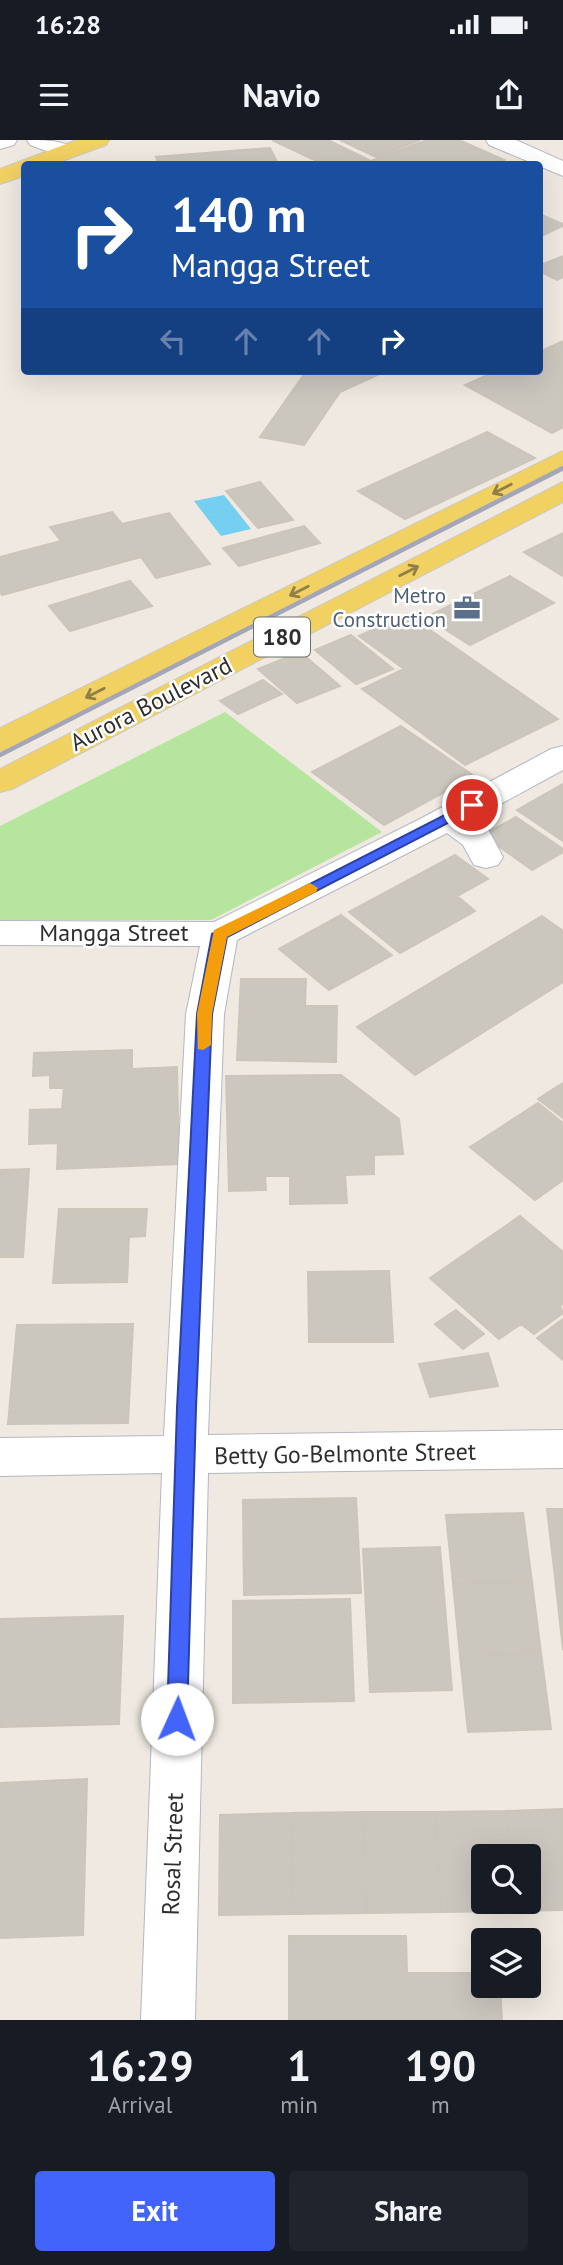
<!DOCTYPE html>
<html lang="en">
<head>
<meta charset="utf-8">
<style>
  :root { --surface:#171b24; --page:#20242c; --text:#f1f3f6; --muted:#9ea1a6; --accent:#4264fb }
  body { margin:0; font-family:"PT Sans",sans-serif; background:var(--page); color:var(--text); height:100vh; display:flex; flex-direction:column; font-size:26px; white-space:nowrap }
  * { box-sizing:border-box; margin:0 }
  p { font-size:23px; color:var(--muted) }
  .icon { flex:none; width:38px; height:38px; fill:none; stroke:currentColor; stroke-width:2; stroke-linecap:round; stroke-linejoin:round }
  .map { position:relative; height:1880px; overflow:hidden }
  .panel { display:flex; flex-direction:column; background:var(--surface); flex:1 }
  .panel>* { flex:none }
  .hud { position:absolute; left:21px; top:21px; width:522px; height:214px; border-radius:7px; box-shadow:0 7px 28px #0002; background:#1a4fa0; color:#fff; overflow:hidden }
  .fabs { position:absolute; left:471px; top:1704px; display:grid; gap:14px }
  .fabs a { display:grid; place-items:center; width:70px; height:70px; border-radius:7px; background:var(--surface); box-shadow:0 7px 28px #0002; font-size:35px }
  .pin { position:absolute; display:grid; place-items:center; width:60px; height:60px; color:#fff; margin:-30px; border:4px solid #fff; border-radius:50%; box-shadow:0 2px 7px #0007 }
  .me { position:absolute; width:77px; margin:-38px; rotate:2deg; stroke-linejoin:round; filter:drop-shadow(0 0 5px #0008) }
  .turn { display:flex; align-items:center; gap:24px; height:147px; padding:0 35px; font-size:32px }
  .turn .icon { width:91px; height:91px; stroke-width:2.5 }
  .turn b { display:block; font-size:49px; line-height:60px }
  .lanes { display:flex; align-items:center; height:66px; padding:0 35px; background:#0003; justify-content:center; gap:35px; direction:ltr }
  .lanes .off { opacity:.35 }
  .eta { display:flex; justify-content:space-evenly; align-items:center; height:119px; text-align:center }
  .eta b { font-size:42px; font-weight:700; line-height:49px }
  .cta { display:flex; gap:14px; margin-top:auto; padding:14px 35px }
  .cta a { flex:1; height:80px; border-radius:7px; background:var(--accent); color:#fff; font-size:28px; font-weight:700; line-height:80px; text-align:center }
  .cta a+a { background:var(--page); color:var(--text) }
  .status { display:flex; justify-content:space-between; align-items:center; height:49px; padding:0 35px; background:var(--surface); direction:ltr }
  .status svg { height:19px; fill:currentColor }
  header { display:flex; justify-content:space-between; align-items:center; height:91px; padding:0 35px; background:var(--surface); font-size:32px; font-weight:700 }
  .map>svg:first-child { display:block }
  .green { fill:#b6e59e }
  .water { fill:#75cff0 }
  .building { fill:#cbc7bf; stroke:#cbc5ba; stroke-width:2 }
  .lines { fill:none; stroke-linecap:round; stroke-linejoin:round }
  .minor-casing { stroke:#b4b7c1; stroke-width:2 }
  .major-casing { stroke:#c9c9c9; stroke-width:2 }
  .minor { fill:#fff; fill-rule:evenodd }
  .major { fill:#f2d163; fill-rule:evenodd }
  .rail { stroke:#a3a6b8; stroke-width:4.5 }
  .oneway { stroke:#908048 }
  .route { fill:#4264fb; stroke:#2b41a3; stroke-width:2 }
  .slow { fill:#f59e0b }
  .labels { text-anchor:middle; stroke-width:5; stroke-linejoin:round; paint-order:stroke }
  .far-service-label { font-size:21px; fill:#4e5e75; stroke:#fff; text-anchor:end }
  .shield { fill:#fff; stroke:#6d6d6d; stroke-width:2 }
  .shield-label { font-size:23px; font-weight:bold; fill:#2e2e2e }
  .street-label { font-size:24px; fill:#2e2e2e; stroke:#fff }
</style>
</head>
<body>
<div class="status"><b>16:28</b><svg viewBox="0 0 49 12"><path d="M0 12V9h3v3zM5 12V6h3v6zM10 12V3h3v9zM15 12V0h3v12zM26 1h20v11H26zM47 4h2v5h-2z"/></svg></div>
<header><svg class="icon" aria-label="menu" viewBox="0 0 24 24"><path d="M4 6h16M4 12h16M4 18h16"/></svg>Navio<svg class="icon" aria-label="share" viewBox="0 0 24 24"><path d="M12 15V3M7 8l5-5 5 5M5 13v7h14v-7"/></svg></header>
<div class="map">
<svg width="563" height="1880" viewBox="0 0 563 1880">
  <rect width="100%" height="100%" fill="#efe9e1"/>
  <path class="green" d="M225,572L382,692L211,780H0V686Z"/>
  <path class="water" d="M224,355L251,389L221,396L194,361Z"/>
  <path class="building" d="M272,0H328L369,20L356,24H323Z
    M340,0H420L376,17Z
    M427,0H459L504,20L493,24H363Z
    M270,8L278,24H159L156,17Z
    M539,74L563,84V86L539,97Z
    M563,116V137L557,140L539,131V126Z
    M563,201V287L552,293L465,245L496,231H539V212Z
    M302,231H386L340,252L304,305L260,297L305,233Z
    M487,292L535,318L405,379L358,351Z
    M260,342L293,380L258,388L226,351Z
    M112,372L122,384L169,373L210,424L156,438L141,417L2,455L0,452V417L61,401L50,387Z
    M304,386L320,403L239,426L223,408Z
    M563,393V436L524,412Z
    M510,436L554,463L470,505L426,477Z
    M130,441L152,466L70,491L49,466Z
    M407,474L558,579L465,625L362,549L404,529L359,496Z
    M351,495L393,529L356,544L315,510Z
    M300,512L340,546L297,563L258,529Z
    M263,540L282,554L238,574L220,561Z
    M401,586L474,636L384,685L312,632Z
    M563,644V701L517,670Z
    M516,677L563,709V712L532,730L483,695Z
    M455,715L488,739L457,756L475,771L400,813L349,772Z
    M341,775L392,815L329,850L279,809Z
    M542,776L563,791V842L415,935L357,887Z
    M241,839H306L305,866H337L336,922L237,920Z
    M132,910V929L177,927L179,1024L57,1029L58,1003L29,1004L30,970L62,969L64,948H50V935L33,936L34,913Z
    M341,935L399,979L403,1014L374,1015V1034L345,1035L347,1063L290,1064V1036H265L266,1050L229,1051L226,936Z
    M563,943V978L538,959Z
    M538,963L563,983V1040L535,1060L470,1007Z
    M29,1029L23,1117H0V1030Z
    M59,1069H147L145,1096L129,1097L127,1142L53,1143Z
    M520,1076L563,1112V1164L560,1166L563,1173L534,1194L521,1184L499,1199L430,1138Z
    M389,1131L393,1202H309L308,1132Z
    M456,1170L484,1194L463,1209L435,1184Z
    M563,1179V1220L537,1198Z
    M133,1184L128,1283L8,1284L17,1185Z
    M488,1213L498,1246L430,1257L419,1224Z
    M356,1358L361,1453L244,1455L243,1360Z
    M547,1369H563V1437H555Z
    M523,1373L532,1442L453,1443L446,1375Z
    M440,1407L452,1550L370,1552L363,1409Z
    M555,1437H563V1510Z
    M532,1442L541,1513L460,1516L453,1443Z
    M350,1459L354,1561L233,1563V1461Z
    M123,1476L119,1584L0,1587V1479Z
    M541,1513L551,1589L468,1592L460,1516Z
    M87,1639L83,1795L0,1798V1643Z
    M563,1669V1770L515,1771V1762H528V1717H510L506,1671Z
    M506,1671L510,1717H483V1762H515V1771L441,1772L435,1672Z
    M363,1672H435L441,1772L367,1773Z
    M363,1672L367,1773L293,1774L291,1673Z
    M291,1673L293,1774L219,1775L220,1675Z
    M289,1796H406L407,1833H483V1846H500L502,1880H289Z"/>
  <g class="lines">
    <defs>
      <path id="minor" d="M0,0H17L14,5L0,9Z
        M27,0C44,0 68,0 79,12L68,19L30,5Z
        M486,0H516L563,21V36L489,5Z
        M563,606V630L473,679L489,691L503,717L498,725L486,728L474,725L463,705L447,693L237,800L224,874L208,1295L563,1290V1328L208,1333L195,1880H141L162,1333L0,1336V1298L164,1296L186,874L200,806L0,805V781L214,782L420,679L551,609Z"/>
      <path id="major" d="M77,0H109L106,5L54,24H24V36L0,44V29Z
        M563,311V330L12,608L0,611V588Z
        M563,342V362L12,649L0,652V629Z"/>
    </defs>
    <use href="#minor" class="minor-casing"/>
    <use href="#major" class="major-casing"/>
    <use href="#minor" class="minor"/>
    <use href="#major" class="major"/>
    <path class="rail" d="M0,615L563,328"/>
  </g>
  <defs><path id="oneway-shaft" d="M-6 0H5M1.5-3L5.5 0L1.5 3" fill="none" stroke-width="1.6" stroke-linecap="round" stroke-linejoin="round" transform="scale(1.75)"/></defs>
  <g class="oneway">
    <use href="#oneway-shaft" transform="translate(502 349) rotate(153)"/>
    <use href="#oneway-shaft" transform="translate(409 431) rotate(-27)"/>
    <use href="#oneway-shaft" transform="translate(299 451) rotate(153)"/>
    <use href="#oneway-shaft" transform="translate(95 553) rotate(153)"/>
  </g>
  <path class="route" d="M472,661L477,662V668L227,797L212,874L196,1268L187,1579L184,1585L177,1588L170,1585L167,1579L177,1268L197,874L212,794Z"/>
  <path class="slow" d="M310,743L318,748L316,752L227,797L212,874L211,905L203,910L198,909L197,874L214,790Z"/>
  <defs>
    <symbol id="office-bare" viewBox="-9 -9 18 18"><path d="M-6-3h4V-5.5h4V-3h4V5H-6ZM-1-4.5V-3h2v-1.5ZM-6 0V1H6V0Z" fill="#5c6f8a" stroke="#fff" stroke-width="2.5" paint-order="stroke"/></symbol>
  </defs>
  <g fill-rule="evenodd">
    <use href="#office-bare" x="448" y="449" width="38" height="38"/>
  </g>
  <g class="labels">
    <g class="far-service-label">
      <text x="446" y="463">Metro<tspan x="446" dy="24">Construction</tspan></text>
    </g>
    <rect class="shield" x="254" y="477.5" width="56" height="39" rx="5"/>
    <g class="shield-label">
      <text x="282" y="505">180</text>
    </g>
    <g class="street-label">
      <text transform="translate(151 564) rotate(-27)" y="8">Aurora Boulevard</text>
      <text x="114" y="801">Mangga Street</text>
      <text transform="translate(345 1314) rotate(-1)" y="8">Betty Go-Belmonte Street</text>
      <text transform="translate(173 1714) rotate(-88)" y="8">Rosal Street</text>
    </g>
  </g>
</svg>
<div class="fabs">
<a><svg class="icon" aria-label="search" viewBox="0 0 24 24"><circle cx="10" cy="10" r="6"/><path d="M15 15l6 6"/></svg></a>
<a><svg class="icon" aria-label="layers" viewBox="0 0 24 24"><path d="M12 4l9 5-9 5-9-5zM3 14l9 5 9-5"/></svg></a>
</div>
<div class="pin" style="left:472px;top:665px;background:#d93025"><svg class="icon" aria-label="arrive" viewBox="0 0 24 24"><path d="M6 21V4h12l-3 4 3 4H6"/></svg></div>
<svg class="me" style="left:177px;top:1579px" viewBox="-20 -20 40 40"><circle r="19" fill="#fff"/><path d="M0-13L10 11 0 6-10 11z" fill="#4264fb"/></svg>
<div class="hud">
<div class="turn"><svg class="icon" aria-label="right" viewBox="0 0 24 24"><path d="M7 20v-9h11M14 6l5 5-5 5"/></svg><div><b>140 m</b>Mangga Street</div></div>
<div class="lanes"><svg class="icon off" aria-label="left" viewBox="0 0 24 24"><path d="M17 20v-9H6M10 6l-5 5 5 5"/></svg><svg class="icon off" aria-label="ahead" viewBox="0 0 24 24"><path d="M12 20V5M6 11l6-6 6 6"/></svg><svg class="icon off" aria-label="ahead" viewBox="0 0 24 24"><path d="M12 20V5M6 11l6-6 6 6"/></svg><svg class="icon" aria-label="right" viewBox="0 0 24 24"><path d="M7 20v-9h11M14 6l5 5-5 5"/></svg></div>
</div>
</div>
<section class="panel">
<div class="eta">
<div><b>16:29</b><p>Arrival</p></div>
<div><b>1</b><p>min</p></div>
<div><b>190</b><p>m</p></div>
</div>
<div class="cta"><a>Exit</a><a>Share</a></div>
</section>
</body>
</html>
